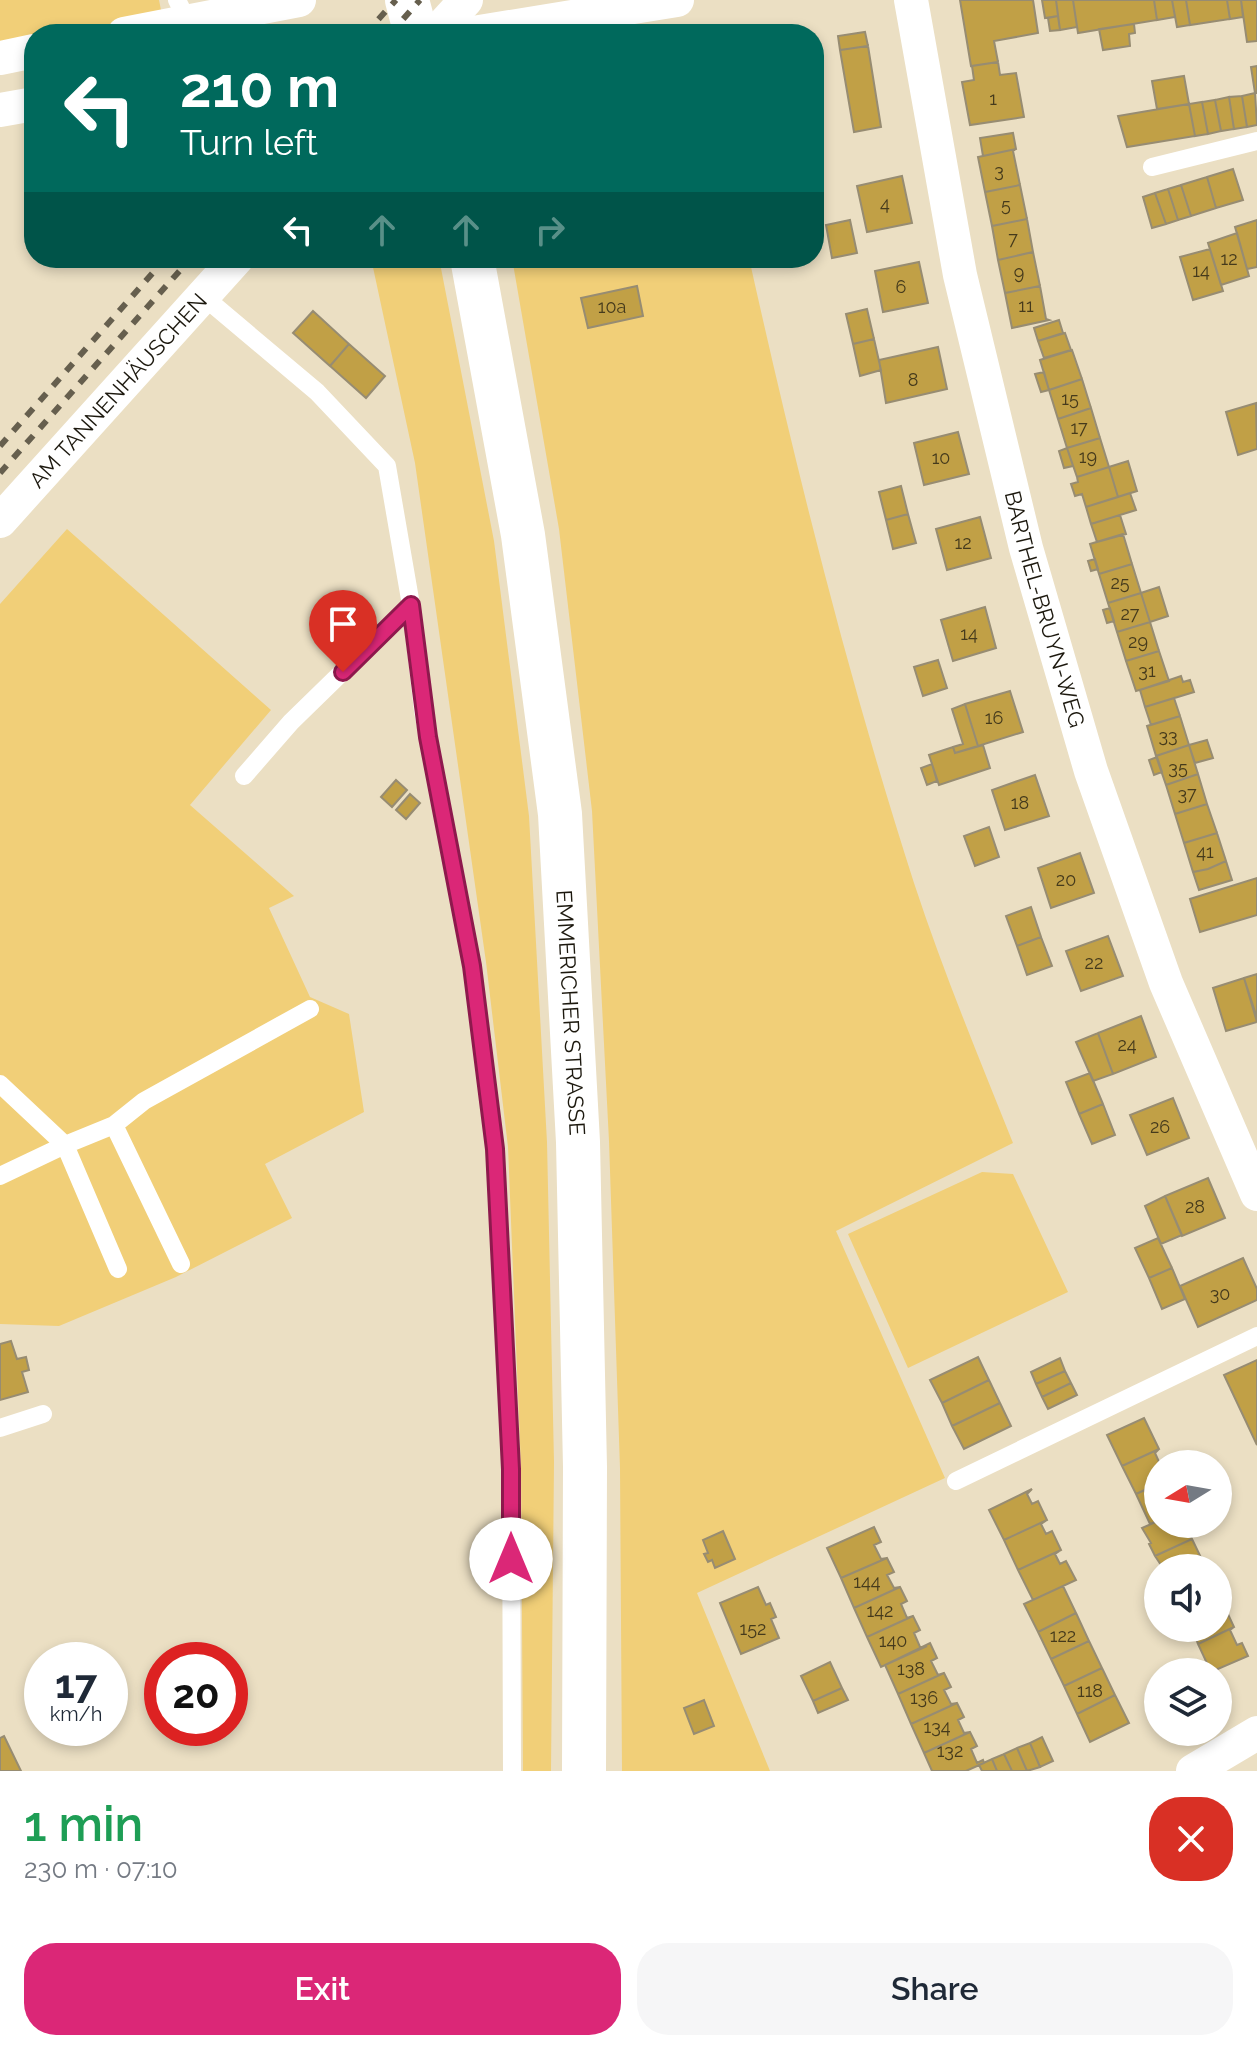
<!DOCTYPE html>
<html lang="en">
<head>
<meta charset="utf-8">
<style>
  :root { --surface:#fff; --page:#f6f6f7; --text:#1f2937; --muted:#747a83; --accent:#db2777 }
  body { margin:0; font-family:Raleway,sans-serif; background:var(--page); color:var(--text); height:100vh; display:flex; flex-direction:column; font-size:30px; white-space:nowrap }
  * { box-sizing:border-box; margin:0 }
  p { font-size:26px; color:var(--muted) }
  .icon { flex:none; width:44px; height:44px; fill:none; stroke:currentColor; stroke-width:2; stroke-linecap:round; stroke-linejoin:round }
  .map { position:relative; height:1771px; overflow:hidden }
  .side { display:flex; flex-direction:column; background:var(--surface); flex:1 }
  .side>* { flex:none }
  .top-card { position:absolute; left:24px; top:24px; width:800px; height:244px; border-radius:32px; box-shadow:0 4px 12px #0003; background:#00695c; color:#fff; overflow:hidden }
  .needle { width:52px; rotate:259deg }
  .tools { position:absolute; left:1144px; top:1450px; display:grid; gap:16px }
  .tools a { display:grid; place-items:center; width:88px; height:88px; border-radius:50%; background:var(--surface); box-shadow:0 4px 12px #0003; font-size:40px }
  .speed { position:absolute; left:24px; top:1642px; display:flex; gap:16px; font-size:40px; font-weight:700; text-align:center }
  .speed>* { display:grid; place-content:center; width:104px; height:104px; border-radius:50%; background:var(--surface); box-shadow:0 4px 12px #0003; line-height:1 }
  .speed small { font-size:20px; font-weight:400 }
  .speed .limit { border:12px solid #d22; background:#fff; color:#111 }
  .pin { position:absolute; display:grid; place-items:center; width:68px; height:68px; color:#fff; margin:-82px -34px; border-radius:50% 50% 50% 0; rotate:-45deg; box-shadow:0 0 8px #0007 }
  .pin .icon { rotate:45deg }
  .me { position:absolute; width:88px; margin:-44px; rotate:0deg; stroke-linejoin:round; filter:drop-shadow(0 0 6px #0008) }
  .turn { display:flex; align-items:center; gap:28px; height:168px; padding:0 24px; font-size:36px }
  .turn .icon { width:104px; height:104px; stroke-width:2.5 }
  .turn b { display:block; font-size:56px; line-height:68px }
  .lanes { display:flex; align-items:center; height:76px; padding:0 24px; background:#0003; justify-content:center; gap:40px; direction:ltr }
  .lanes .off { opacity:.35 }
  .round { display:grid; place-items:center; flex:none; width:84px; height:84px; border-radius:32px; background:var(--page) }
  .head { display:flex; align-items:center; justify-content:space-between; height:136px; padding:0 24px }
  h1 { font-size:48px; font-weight:600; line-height:60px; color:#1e9e55 }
  .action { display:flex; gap:16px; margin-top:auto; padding:16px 24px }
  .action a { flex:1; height:92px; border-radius:32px; background:var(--accent); color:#fff; font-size:32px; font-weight:600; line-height:92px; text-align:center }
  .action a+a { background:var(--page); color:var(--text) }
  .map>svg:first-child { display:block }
  .green { fill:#f1cf78 }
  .building { fill:#c1a046; stroke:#978c72; stroke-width:2 }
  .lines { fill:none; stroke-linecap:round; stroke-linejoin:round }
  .lane { stroke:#fff; stroke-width:18 }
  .street { stroke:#fff; stroke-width:34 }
  .secondary { stroke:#fff; stroke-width:44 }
  .rail { stroke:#665f4e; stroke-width:6; stroke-dasharray:10 10; stroke-linecap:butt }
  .route-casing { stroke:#8e194d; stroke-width:20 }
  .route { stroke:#db2777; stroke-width:14 }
  .labels { text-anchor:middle; stroke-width:6; stroke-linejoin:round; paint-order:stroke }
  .number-label { font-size:18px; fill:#453a1c }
  .street-label { font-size:22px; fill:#1c180e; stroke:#ebdfc3 }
</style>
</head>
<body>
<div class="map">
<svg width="1257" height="1771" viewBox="0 0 1257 1771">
  <rect width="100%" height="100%" fill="#ebdfc3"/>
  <path class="green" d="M0,0H159L162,15L52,34H34V37L0,43Z
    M371,258H439L494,541L529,816L547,1142L554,1462L551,1771H523L521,1468L508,1147L486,962L415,463Z
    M512,258H749C796,469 848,678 914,883C943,971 979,1058 1013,1143L836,1231L945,1478L697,1593L770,1771H622L620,1468L609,1141L592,811L559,529Z
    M67,529L271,710L190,805L294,896L269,908L310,997L349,1014L364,1112L265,1164L292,1218L176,1277L59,1326L0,1324V604Z
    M982,1172L1013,1174L1068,1292L908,1368L848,1234Z"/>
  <path class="building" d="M960,0H1033L1038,33L994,41L998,62L971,66Z
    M1042,0H1056L1058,16L1045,18Z
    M1056,0H1073L1077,27L1060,30Z
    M1073,0H1154L1157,20L1078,33Z
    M1154,0H1172L1175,17L1157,20Z
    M1172,0H1186L1190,25L1177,27Z
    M1186,0H1227L1230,19L1190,25Z
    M1227,0H1241L1243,17L1230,19Z
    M1241,0H1257V41L1247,42Z
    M1058,16L1060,30L1050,31L1048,18Z
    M1134,24L1135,33L1129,34L1130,46L1103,50L1099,29Z
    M790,28L791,34H762L768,32Z
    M865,32L868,46L840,50L838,36Z
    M868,46L881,127L854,132L840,50Z
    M998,62L1000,75L1016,73L1024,117L970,125L962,82L974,80L972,66Z
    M1257,66V93H1255L1251,67Z
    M1184,76L1189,104L1157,109L1152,81Z
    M1255,93L1257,125L1247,127L1242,96Z
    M1242,96L1247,127L1234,129L1229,97Z
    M1229,97L1234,129L1221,131L1215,100Z
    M1215,100L1221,131L1208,134L1202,102Z
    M1202,102L1208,134L1195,136L1189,104Z
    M1189,104L1195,136L1127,147L1118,116Z
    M1013,133L1016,149L983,156L980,138Z
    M1016,149L1013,151L1020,185L985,192L978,157Z
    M1233,169L1243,200L1216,208L1207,177Z
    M902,176L912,223L867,232L857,186Z
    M1207,177L1216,208L1191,216L1181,185Z
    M1020,185L1027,219L992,226L985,192Z
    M1181,185L1191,216L1178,220L1168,189Z
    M1168,189L1178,220L1166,224L1155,193Z
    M1155,193L1166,224L1152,228L1143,197Z
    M1027,219L1033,252L998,260L992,226Z
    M850,220L857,253L832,258L826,225Z
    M1257,220V267L1247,269L1235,227Z
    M1237,233L1249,276L1221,285L1208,243Z
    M1210,249L1223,291L1193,300L1180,257Z
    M1033,252L1040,286L1005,293L998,260Z
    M919,262L928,303L883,312L875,271Z
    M637,286L643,316L588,328L581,298Z
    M1040,286L1046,319L1049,320L1012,328L1005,293Z
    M867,309L874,339L853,344L846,314Z
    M313,311L349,344L330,366L293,333Z
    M1059,320L1063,333L1038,341L1034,328Z
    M1065,333L1071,350L1044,358L1038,341Z
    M874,339L881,370L860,376L853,344Z
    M349,344L385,376L366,398L330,366Z
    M938,347L947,389L886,403L879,360Z
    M1072,350L1082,379L1049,390L1040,360Z
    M1044,372L1049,390L1041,392L1035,374Z
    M1082,379L1091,408L1058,419L1049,390Z
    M1256,403L1257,449L1238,455L1226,412Z
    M1091,408L1100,438L1067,448L1058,419Z
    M958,432L969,474L924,485L914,443Z
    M1100,438L1109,467L1077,477L1067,448Z
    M1067,448L1073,466L1064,468L1059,451Z
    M1128,461L1137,491L1118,497L1109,467Z
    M1109,467L1118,497L1086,507L1082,494L1075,496L1071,484L1078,482L1077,477Z
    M901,486L908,514L886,520L879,492Z
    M1130,493L1136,510L1091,524L1086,507Z
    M908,514L916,543L893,549L886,520Z
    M1120,515L1126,534L1097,542L1091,524Z
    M980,517L991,558L947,570L936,529Z
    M1123,534L1132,564L1099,574L1090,544Z
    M1095,559L1098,569L1091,571L1088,561Z
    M1132,564L1141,593L1108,603L1099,574Z
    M1159,587L1168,616L1150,622L1141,593Z
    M1141,593L1150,622L1117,632L1108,603Z
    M985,607L996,648L953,661L941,620Z
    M1110,608L1114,621L1107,623L1103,610Z
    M1150,622L1159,651L1126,661L1117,632Z
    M1159,651L1169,681L1136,691L1126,661Z
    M938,660L947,688L923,696L914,667Z
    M1181,676L1183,682L1190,680L1194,692L1145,707L1140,690Z
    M1010,691L1023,732L978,746L965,704Z
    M1174,698L1180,716L1151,725L1145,707Z
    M965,704L978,746L955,753L953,747L963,744L952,709Z
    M1180,716L1189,745L1156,756L1147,726Z
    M1207,740L1213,758L1195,763L1189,745Z
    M983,745L990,768L939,785L929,755L953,747L955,753Z
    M1189,745L1198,774L1166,785L1156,756Z
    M1157,757L1162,772L1154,775L1149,760Z
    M932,764L937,781L927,785L921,768Z
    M1198,774L1207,804L1175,814L1166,785Z
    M1035,775L1049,816L1005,830L992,790Z
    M396,780L407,790L392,807L381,797Z
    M410,794L420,803L406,819L396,810Z
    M1207,804L1217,833L1184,843L1175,814Z
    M989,827L999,857L975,866L964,836Z
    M1217,833L1226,861L1208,869L1193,872L1184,843Z
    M1080,853L1094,893L1051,908L1038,868Z
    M1226,861L1232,880L1199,890L1193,872L1208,869Z
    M1257,878V915L1200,932L1190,899Z
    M1031,907L1041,937L1017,946L1006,916Z
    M1108,936L1123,976L1081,991L1066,951Z
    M1041,937L1052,966L1027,975L1017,946Z
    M1257,974V1018L1244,978Z
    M1244,978L1257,1022L1226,1031L1213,988Z
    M1141,1016L1156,1057L1113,1074L1098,1033Z
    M1098,1033L1113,1074L1093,1081L1076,1042Z
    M1090,1073L1103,1104L1079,1114L1066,1082Z
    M1173,1098L1189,1138L1147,1155L1130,1115Z
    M1103,1104L1115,1135L1092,1144L1079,1114Z
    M1208,1178L1225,1218L1182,1236L1165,1196Z
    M1165,1196L1182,1235L1161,1244L1145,1206Z
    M1158,1238L1172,1268L1149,1278L1135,1248Z
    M1243,1258L1257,1289V1300L1198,1327L1180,1286Z
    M1172,1268L1185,1299L1162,1309L1149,1278Z
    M11,1341L17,1359L26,1357L29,1370L22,1372L28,1392L0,1400V1344Z
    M978,1357L989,1380L942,1403L930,1380Z
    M1060,1358L1065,1371L1036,1384L1031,1372Z
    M1257,1360V1445L1224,1375Z
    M1065,1371L1071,1383L1042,1397L1036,1384Z
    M989,1380L1000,1403L952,1426L942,1403Z
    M1071,1383L1077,1395L1048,1409L1042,1397Z
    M1000,1403L1011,1426L964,1449L952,1426Z
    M1144,1418L1159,1449L1122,1466L1107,1435Z
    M1159,1449L1155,1453L1160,1464H1158V1484L1136,1494L1122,1466Z
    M1158,1484V1521L1150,1524L1136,1494Z
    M1032,1489L1027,1494L1032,1504L1038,1501L1047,1520L1004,1540L989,1510Z
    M1047,1520L1041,1524L1046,1534L1052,1531L1061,1550L1018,1570L1004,1540Z
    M1158,1521V1524H1179L1181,1529L1186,1526L1192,1539L1155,1556L1149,1544L1151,1543L1142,1528Z
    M874,1527L881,1542L874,1545L881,1559L887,1558L841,1578L827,1548Z
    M723,1531L735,1559L715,1568L712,1560L708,1562L704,1554L708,1553L703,1540Z
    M1192,1539L1206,1568H1163L1155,1556Z
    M1061,1550L1055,1554L1060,1564L1066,1561L1076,1580L1033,1600L1018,1570Z
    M887,1558L894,1572L887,1575L894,1588L900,1587L854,1608L841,1578Z
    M1063,1586L1076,1613L1038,1632L1024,1604Z
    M758,1587L766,1605L770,1603L776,1617L771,1619L779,1638L741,1654L720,1603Z
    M900,1587L907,1601L901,1604L907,1618L913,1616L867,1637L854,1608Z
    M1220,1597L1234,1627L1198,1644L1192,1628H1218V1598Z
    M1076,1613L1089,1641L1051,1659L1038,1632Z
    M913,1616L920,1630L914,1633L920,1647L927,1646L881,1667L867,1637Z
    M1234,1627L1230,1630L1237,1645L1242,1643L1248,1656L1211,1672L1198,1644Z
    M1089,1641L1102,1668L1064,1686L1051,1659Z
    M930,1643L937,1658L931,1661L938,1675L944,1673L898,1694L885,1665Z
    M830,1662L842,1688L813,1701L801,1676Z
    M1102,1668L1115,1695L1077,1714L1064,1686Z
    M944,1673L951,1687L944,1690L951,1704L957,1703L911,1724L898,1694Z
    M842,1688L848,1700L818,1713L813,1701Z
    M1115,1695L1129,1723L1090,1742L1077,1714Z
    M704,1700L714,1726L694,1734L684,1708Z
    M957,1703L964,1717L958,1720L964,1733L970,1732L924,1753L911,1724Z
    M970,1732L977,1746L971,1749L977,1763L983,1760L984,1763L966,1771H932L924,1753Z
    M4,1736L21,1771H0V1738Z
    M1042,1737L1053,1761L1040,1767L1030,1743Z
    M1030,1743L1040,1767L1027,1771L1017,1748Z
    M1017,1748L1027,1771H1012L1004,1754Z
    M1004,1754L1012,1771H997L992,1759Z
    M992,1759L997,1771H982L979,1765Z"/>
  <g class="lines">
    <path class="lane" d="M177,0L188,22
      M1152,167L1257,141
      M203,296L317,392L387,466L411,605L291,722L244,776
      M411,605L423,711L472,966L495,1149L511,1469L512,1771
      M0,1084L65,1145L0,1176
      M114,1125L181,1264
      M118,1269L65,1145L114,1125L144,1101L310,1009
      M0,1428L43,1414
      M956,1481L1257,1336"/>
    <g class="street">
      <path id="s1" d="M911,0L960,275L1026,548L1091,771L1166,983L1257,1194"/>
      <path d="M124,34L299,0"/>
      <path d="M435,34L466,0"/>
      <path d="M467,34L677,0"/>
      <path d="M0,58L34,51"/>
      <path d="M0,110L34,104"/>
      <path id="s2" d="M0,521L237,258"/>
      <path d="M1193,1771L1257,1733"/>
    </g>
    <g class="secondary">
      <path d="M407,0L416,34"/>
      <path id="s3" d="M472,258L523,535L560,814L578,1142L585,1467L584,1771"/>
    </g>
    <path class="rail" d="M365,34L396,0
      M390,34L420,0
      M0,446L166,258
      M0,473L191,258"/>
  </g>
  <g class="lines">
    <defs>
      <path id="route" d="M343,672L411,605L428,737L472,966L495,1149L511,1469V1559"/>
    </defs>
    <use href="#route" class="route-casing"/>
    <use href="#route" class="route"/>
  </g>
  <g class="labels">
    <g class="number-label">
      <text x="993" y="105">1</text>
      <text x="999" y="177">3</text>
      <text x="885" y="210">4</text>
      <text x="1006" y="211">5</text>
      <text x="1013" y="245">7</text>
      <text x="1229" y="265">12</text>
      <text x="1201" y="277">14</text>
      <text x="1019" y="279">9</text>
      <text x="901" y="293">6</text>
      <text x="1026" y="312">11</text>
      <text x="612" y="313">10a</text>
      <text x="913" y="386">8</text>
      <text x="1070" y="405">15</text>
      <text x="1079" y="434">17</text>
      <text x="1088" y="463">19</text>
      <text x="941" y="464">10</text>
      <text x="963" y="549">12</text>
      <text x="1120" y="589">25</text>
      <text x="1130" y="620">27</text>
      <text x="969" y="640">14</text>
      <text x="1138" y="648">29</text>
      <text x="1147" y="677">31</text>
      <text x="994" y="724">16</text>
      <text x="1168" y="742">33</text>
      <text x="1178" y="774">35</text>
      <text x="1187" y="800">37</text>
      <text x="1020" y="809">18</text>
      <text x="1205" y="858">41</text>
      <text x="1066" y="886">20</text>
      <text x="1094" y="969">22</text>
      <text x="1127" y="1051">24</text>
      <text x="1160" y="1133">26</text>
      <text x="1195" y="1213">28</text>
      <text x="1220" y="1300">30</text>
      <text x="867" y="1588">144</text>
      <text x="880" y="1617">142</text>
      <text x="753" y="1635">152</text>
      <text x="1063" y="1642">122</text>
      <text x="893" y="1647">140</text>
      <text x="911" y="1675">138</text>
      <text x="1090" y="1697">118</text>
      <text x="924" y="1704">136</text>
      <text x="937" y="1733">134</text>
      <text x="950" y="1757">132</text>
    </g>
    <g class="street-label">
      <text dy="8" stroke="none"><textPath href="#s2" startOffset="176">AM TANNENHÄUSCHEN</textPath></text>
      <text dy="8" stroke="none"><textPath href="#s1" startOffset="624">BARTHEL-BRUYN-WEG</textPath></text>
      <text dy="8" stroke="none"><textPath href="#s3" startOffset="762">EMMERICHER STRASSE</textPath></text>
    </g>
  </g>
</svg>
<div class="tools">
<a><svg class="needle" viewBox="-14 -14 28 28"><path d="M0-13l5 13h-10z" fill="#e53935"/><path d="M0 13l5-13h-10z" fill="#747a83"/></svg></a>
<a><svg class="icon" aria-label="sound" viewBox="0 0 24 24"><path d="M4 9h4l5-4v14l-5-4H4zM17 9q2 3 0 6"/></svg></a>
<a><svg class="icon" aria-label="layers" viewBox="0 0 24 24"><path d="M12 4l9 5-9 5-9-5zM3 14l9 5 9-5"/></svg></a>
</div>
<div class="speed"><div>17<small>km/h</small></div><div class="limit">20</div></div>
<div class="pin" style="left:343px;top:672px;background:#d93025"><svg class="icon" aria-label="arrive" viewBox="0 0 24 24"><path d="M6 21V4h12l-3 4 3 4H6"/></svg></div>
<svg class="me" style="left:511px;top:1559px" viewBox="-20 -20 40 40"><circle r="19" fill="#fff"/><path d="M0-13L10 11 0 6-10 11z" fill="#db2777"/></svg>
<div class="top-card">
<div class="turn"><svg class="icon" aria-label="left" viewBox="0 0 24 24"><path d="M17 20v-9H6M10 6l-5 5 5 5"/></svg><div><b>210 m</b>Turn left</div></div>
<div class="lanes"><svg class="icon" aria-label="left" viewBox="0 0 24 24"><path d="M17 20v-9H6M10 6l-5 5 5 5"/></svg><svg class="icon off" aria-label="ahead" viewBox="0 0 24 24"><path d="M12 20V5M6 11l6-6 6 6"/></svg><svg class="icon off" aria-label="ahead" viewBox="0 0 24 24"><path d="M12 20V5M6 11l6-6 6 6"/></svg><svg class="icon off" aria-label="right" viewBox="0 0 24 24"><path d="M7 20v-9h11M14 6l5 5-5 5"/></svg></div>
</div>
</div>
<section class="side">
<div class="head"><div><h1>1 min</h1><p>230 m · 07:10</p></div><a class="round" style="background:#d93025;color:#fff"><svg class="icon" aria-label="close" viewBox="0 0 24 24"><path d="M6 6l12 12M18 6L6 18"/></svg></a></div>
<div class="action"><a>Exit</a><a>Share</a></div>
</section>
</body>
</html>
